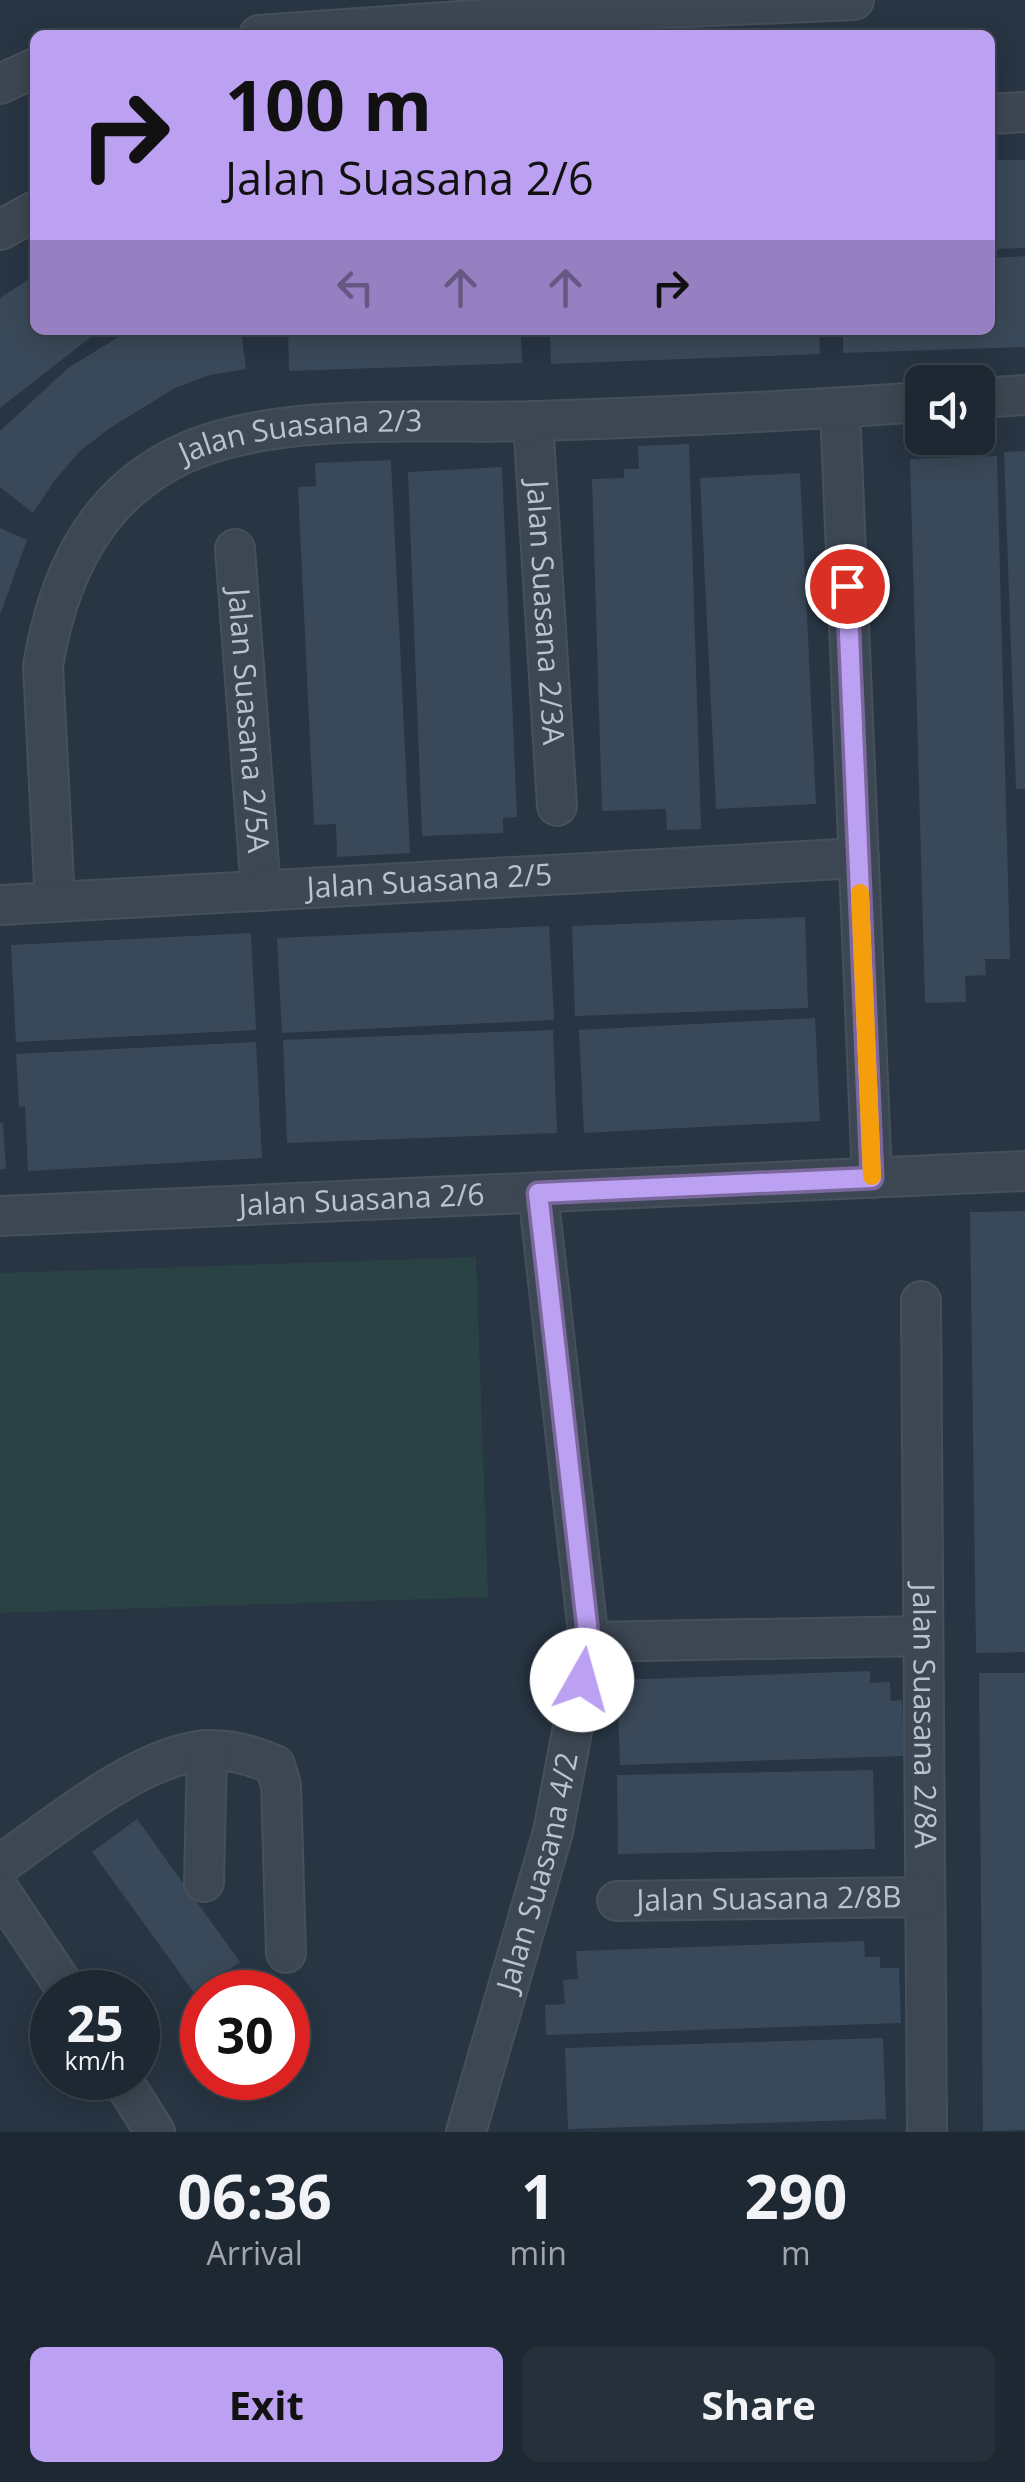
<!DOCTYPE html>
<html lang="en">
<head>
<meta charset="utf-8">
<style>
  :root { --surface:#1e2832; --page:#26303a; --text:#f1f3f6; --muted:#a1a6ac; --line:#3c444d; --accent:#bca0f2 }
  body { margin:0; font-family:"Open Sans",sans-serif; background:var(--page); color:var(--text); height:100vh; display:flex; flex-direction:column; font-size:38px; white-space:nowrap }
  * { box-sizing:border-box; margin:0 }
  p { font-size:32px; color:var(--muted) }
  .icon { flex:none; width:55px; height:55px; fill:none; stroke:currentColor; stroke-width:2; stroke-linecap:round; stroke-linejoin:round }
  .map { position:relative; height:2132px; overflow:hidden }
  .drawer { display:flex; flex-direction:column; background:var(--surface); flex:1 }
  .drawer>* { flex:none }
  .guide { position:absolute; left:30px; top:30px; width:965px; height:305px; border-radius:15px; box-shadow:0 5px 25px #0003,0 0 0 2px var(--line); background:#bca0f2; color:#111; overflow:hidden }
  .fabs { position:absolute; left:905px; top:365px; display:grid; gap:20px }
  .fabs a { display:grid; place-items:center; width:90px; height:90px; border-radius:15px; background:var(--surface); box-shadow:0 5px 25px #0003,0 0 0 2px var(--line); font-size:50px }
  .speed { position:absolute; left:30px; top:1970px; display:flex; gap:20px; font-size:50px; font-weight:700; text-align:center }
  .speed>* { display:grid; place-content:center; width:130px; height:130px; border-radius:50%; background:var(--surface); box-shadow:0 5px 25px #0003,0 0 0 2px var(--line); line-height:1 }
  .speed small { font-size:25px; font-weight:400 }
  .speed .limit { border:15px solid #d22; background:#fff; color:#111 }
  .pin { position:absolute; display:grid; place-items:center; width:85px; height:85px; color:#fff; margin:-42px; border:5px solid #fff; border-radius:50%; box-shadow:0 2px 10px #0007 }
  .me { position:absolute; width:110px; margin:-55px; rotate:7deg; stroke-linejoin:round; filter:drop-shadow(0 0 8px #0008) }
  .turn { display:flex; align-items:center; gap:35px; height:210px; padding:0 30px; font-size:45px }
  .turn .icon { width:130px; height:130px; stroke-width:2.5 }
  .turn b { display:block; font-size:70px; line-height:85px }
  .lanes { display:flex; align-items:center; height:95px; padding:0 30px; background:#0003; justify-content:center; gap:50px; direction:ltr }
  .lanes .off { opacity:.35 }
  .eta { display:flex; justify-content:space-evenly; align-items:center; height:170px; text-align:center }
  .eta b { font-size:60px; font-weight:700; line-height:70px }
  .button { display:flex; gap:20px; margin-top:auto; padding:20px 30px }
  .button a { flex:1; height:115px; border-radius:15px; background:var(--accent); color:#111; font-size:40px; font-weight:700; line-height:115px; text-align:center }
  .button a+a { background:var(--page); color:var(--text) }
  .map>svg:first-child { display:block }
  .green { fill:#2a4244 }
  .building { fill:#3a4959 }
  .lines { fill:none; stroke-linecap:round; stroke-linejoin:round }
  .minor-casing { stroke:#46505c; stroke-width:42 }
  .minor { stroke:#3c4753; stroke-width:38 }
  .route-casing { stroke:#7a689d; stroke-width:25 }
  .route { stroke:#bca0f2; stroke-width:18 }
  .slow { stroke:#f59e0b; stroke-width:18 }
  .labels { text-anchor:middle; stroke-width:10; stroke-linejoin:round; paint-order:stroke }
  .street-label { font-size:30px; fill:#bac2cc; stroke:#212c38 }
</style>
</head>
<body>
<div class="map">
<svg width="1025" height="2132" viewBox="0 0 1025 2132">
  <rect width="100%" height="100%" fill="#283543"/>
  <path class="green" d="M476,1257L488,1597L0,1613V1273Z"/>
  <path class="building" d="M990,160H1025V248L990,249Z
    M1025,256V347L843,353V330H990V258Z
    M35,275V330H100L0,408V298Z
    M130,330H241L246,369L210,375L175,388L110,428L80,451L55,480L33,513L0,487V431L68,368Z
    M288,330H521L522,363L289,371Z
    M550,330H819L820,354L551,364Z
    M689,444L701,829L667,830L666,809L602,811L592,479L624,478V469H639L638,446Z
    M1025,451V789H1016L1004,452Z
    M997,456L1010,959H985L986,975L965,976L966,1002L925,1003L910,459Z
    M391,460L410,853L337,857L336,824L314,825L298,487L316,486L315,463Z
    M502,467L517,817L503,818V833L422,836L408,472Z
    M800,473L816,804L716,809L700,478Z
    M0,528L27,540L1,612H0Z
    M805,917L808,1008L575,1016L572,926Z
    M549,926L554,1020L282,1033L277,938Z
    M251,933L256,1030L16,1042L11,945Z
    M815,1018L820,1121L584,1133L579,1030Z
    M553,1030L557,1133L287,1143L283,1040Z
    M256,1042L262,1158L28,1171L25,1106L19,1107L16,1054Z
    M0,1123H3L6,1169H0Z
    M1025,1211V1652L976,1653L970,1212Z
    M870,1671V1683L890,1682L891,1701L902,1700L904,1756L620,1765L617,1680Z
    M979,1673H1025V2130L983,2131Z
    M873,1770L875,1849L618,1854L617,1775Z
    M137,1819L240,1962L195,1994L92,1852Z
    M864,1941L865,1957H880V1968H899L901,2023L546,2035L545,2005L565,2004L563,1980L578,1979L576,1951Z
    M883,2038L886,2119L568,2129L565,2048Z"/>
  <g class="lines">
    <defs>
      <g id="minor">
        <path d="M259,35L617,10L854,0"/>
        <path d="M0,84L35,68"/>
        <path d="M990,114L1025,112"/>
        <path d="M0,230L35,211"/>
        <path d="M978,398L1025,395"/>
        <path d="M840,408L872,1178"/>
        <path id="s1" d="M533,421L557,806"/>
        <path id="s2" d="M235,549L261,891"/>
        <path id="s3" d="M55,902L43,666C57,582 90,504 169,461C264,408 428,425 536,421C665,417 794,411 922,402"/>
        <path id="s4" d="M0,905L859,858"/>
        <path id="s5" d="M0,1216L1025,1171"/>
        <path id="s6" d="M921,1301L927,2132"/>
        <path d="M589,1642L922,1636"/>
        <path d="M0,1865C54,1827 140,1754 208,1750C231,1749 254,1756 275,1765L281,1785L286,1953"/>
        <path d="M204,1882L207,1750"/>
        <path d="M0,1891L68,1992"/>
        <path id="s7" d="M617,1901L925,1897"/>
        <path d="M121,2078L155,2132"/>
        <path id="s8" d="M466,2132L553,1832L589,1642L538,1193"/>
      </g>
    </defs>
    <use href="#minor" class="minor-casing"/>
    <use href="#minor" class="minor"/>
  </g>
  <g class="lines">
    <defs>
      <path id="route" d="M582,1680L589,1642L538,1193L872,1178L847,586"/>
    </defs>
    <use href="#route" class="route-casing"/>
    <use href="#route" class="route"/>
    <path class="slow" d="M860,893L872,1176"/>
  </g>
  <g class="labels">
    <g class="street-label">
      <text dy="10" stroke="none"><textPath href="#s3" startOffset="622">Jalan Suasana 2/3</textPath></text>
      <text dy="10" stroke="none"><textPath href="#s1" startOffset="192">Jalan Suasana 2/3A</textPath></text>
      <text dy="10" stroke="none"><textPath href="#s2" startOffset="172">Jalan Suasana 2/5A</textPath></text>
      <text dy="10" stroke="none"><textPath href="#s4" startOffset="430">Jalan Suasana 2/5</textPath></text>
      <text dy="10" stroke="none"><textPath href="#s5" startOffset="362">Jalan Suasana 2/6</textPath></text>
      <text dy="10" stroke="none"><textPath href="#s6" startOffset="415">Jalan Suasana 2/8A</textPath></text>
      <text dy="10" stroke="none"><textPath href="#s8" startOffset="270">Jalan Suasana 4/2</textPath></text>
      <text dy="10" stroke="none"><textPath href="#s7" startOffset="152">Jalan Suasana 2/8B</textPath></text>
    </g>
  </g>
</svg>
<div class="fabs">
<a><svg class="icon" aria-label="sound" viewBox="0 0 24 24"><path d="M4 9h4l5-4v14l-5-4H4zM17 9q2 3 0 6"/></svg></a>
</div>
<div class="speed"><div>25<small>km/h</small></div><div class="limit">30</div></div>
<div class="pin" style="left:847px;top:586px;background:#d93025"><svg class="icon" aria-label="arrive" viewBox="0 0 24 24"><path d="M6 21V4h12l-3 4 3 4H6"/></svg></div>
<svg class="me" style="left:582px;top:1680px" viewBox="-20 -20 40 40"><circle r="19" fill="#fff"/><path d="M0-13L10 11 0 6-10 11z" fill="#bca0f2"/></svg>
<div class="guide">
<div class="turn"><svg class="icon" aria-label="right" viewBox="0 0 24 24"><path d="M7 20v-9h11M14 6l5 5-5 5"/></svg><div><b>100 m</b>Jalan Suasana 2/6</div></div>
<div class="lanes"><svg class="icon off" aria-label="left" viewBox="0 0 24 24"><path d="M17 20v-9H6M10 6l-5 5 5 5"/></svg><svg class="icon off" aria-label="ahead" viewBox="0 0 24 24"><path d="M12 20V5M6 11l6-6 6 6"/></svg><svg class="icon off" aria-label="ahead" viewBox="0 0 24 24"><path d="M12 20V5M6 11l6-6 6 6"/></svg><svg class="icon" aria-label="right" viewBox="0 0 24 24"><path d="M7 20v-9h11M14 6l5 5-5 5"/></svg></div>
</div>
</div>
<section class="drawer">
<div class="eta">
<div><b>06:36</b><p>Arrival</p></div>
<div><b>1</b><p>min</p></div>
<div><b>290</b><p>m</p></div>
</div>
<div class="button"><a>Exit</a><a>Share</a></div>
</section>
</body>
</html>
